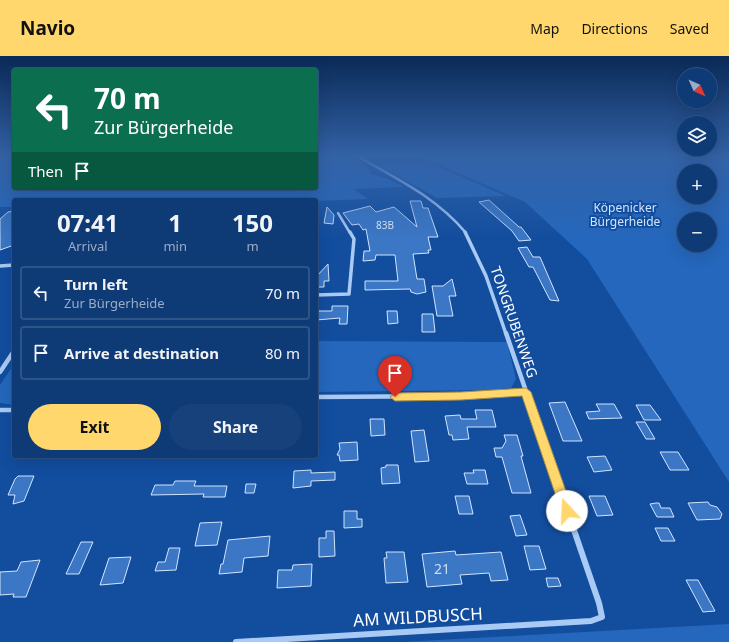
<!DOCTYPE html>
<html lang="en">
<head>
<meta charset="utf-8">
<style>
  :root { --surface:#0e3a76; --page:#17417b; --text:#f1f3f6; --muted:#9badc5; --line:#2e5488; --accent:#ffd76c }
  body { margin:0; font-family:"Noto Sans",sans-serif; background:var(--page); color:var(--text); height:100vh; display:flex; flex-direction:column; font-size:15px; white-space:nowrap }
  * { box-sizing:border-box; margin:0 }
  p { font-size:13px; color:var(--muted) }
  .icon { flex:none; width:22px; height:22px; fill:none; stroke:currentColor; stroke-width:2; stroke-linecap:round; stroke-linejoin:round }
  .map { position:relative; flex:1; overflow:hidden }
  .sheet { position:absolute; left:12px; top:142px; width:306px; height:260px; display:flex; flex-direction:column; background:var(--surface); border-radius:4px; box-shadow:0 4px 16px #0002,0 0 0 1px var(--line) }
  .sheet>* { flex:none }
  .guide { position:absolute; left:12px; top:12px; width:306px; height:122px; border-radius:4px; box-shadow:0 4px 16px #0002,0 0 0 1px var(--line); background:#0b6e4f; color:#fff; overflow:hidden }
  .needle { width:26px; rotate:135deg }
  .buttons { position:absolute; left:677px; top:12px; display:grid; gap:8px }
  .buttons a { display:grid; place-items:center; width:40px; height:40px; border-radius:50%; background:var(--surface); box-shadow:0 4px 16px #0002,0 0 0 1px var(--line); font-size:20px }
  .pin { position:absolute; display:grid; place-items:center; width:34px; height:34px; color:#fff; margin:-41px -17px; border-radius:50% 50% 50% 0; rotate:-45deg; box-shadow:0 0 4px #0007 }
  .pin .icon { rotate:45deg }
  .me { position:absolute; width:44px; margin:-22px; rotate:340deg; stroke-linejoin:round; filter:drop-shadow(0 0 3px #0008) }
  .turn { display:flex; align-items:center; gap:14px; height:84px; padding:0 16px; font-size:18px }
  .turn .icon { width:52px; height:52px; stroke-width:2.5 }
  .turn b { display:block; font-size:28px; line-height:34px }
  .then { display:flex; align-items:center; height:38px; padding:0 16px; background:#0003; gap:8px; font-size:15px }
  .eta { display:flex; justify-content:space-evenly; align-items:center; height:68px; text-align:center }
  .eta b { font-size:24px; font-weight:700; line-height:28px }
  .primary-button { display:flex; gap:8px; margin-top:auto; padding:8px 16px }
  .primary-button a { flex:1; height:46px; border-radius:24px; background:var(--accent); color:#111; font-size:16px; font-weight:700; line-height:46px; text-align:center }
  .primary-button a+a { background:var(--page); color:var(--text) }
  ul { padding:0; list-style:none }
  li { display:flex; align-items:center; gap:12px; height:54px; margin:0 8px 6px; padding:0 8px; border:2px solid var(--line); border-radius:4px }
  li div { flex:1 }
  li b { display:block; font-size:15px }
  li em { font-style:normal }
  header { display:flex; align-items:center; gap:24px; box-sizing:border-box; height:56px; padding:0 20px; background:var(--accent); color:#111 }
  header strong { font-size:19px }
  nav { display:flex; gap:22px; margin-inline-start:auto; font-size:14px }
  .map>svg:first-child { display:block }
  .green { fill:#2567bc; fill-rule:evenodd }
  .building { fill:#3b77c5; stroke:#d1e5fe }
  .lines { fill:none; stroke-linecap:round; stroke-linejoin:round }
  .minor-far3 { stroke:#a9caf4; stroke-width:2.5 }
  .minor-far2 { stroke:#a9caf4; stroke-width:3.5 }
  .minor-far1 { stroke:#a9caf4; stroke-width:4.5 }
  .minor { stroke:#a9caf4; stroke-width:6 }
  .route { fill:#ffd76c; stroke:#a68c46 }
  .labels { text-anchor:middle; stroke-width:4; stroke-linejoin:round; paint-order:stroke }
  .far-number-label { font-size:10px; fill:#ceddf0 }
  .far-park-label { font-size:12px; fill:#d1e5fe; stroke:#124d9e }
  .street-label { font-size:14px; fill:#fff; stroke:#124d9e }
  .near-number-label { font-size:14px; fill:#ceddf0 }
  .near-street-label { font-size:17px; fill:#fff; stroke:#124d9e }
</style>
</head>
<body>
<header>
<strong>Navio</strong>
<nav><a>Map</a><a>Directions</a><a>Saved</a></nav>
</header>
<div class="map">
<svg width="729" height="586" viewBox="0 0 729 586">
  <rect width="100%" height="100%" fill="#124d9e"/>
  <path class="green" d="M0,100H14V132H316V100C338,100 361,95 371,118L386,122L404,131L354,133L368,143L316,145L14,144V151H0Z
    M418,100H729V426L587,203L525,146ZM684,115H710V141H684ZM684,163H710V189H684Z
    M430,107L506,140L437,142L376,108Z
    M316,285L507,286L516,323L511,332L493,334L316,336Z
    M14,308V349L0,347V329Z
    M729,568V586H402Z"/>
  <path class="building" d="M489,144L519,171H521L531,184L519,185L512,175L479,146Z
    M410,145H421L423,152H428L438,181H428L431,194H428L429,197L413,198L417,223H424L426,236L417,238L411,236L410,233L365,234V225H398L395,199H376L375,204L363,205L364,195H370L366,173L363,174L359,168L352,169L343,157L370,150L376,156L394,151L417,171Z
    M327,151L334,159L333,168L324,167Z
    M14,155V189L0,194V163L8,156Z
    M527,191L533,201H540L559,245L550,244L533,211H529L518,192Z
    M328,208L329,225H324V231H316V221Z
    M452,223L456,240H449L453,260H437L432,230H443Z
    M332,250H348L347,268H339L340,262L316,264V255H332Z
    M387,255H397L398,267L388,268Z
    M422,258H433L435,276H422Z
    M565,346L576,371L582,385H563L549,347Z
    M596,348H614L622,362L589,363L586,356L600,355Z
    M636,349H650L661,364H644Z
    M475,354H492L496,371H467L469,383L453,384L452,379H449L445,360L460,359L461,363H477Z
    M370,363H384L385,379L371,380Z
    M636,366H645L655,383H646Z
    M424,374L429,405L415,406L411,375Z
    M504,379H517L523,400H521L531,437H512L502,401H496L494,392H502L506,385Z
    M357,386L358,404L340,405L339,399H337L340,393L339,387Z
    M660,396H678L689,414H670Z
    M605,400L612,414L594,416L587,401Z
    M386,409H398L400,427L382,428L381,412L386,411Z
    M311,414V417L335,416V424L311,425V430L293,432L294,415Z
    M473,414H485L488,428H467L464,417H474Z
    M18,420H34L24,445L13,448L15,439H8L15,423Z
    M175,425H196L194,430H227L225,441H203L204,438L151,439L155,429H173Z
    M246,428H256L254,437H245Z
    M455,440H469L473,458H459Z
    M589,440H605L613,459L597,460Z
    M708,446L710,449L717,451L722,458L720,463L697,464L688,447Z
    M656,447H659L661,452H670L674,461H657L650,448Z
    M344,455H357V463H362V471L344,472Z
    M520,459L527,479L516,480L510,460Z
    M222,466L217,489L195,490L200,467Z
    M655,472H668L675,485H661Z
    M326,475H334L335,500L319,501V482H326Z
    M270,480L268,500L244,502L242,516L219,518L221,508H223L228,484Z
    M81,486H93L79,518H66Z
    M524,490H539L546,513L530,514Z
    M169,492H180L176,514L155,515L158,506H165Z
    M455,495L456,499L501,496L508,524L491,525L489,517L460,519L462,528L427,531L422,498Z
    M386,496H404L408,526L386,527L384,502H387Z
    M131,501L123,527L100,529L109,502Z
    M40,504L26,541H13L14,538L0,539V516L17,515L21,506Z
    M312,508L311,530L277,532L278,514H292L293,509Z
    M546,522H558L561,530L548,531Z
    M686,524H698L715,555L703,556Z"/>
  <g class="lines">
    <path class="minor-far3" d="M357,100C397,123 436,141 466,177
      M338,157L350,177"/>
    <path class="minor-far2" d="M465,176L486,220L506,278
      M0,210L14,209
      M316,239L349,238L354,183L350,176"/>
    <path class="minor-far1" d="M506,277L552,411
      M0,316L14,295
      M316,341L461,340L525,336
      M0,354H14"/>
    <path class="minor" d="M236,586L591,565L602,561L599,547L552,410"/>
  </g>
  <linearGradient id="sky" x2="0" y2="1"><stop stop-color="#0a2a57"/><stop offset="0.55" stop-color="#3362a6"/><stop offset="1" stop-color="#3362a6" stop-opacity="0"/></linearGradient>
  <rect width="729" height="182" fill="url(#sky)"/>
  <path class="route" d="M526,332L531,336L573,455L571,459L567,461L563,459L561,455L522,340L461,344L395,345L390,341L395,337L461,336Z"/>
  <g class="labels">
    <g class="far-number-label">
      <text x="385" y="173">83B</text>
    </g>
    <g class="far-park-label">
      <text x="625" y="156">Köpenicker<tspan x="625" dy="14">Bürgerheide</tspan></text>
    </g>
    <g class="street-label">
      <text transform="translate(514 266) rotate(71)" y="5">TONGRUBENWEG</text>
    </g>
    <g class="near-number-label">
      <text x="442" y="518">21</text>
    </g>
    <g class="near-street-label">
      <text transform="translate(418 561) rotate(-3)" y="6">AM WILDBUSCH</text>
    </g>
  </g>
</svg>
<div class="buttons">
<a><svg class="needle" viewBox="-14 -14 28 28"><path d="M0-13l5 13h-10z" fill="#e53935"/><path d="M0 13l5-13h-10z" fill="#9badc5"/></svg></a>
<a><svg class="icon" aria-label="layers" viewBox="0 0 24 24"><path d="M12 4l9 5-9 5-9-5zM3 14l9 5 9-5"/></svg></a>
<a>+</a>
<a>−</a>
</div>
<div class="pin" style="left:395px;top:341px;background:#d93025"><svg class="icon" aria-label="arrive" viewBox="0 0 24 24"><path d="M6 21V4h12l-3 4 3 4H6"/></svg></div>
<svg class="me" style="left:567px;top:455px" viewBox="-20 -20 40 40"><circle r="19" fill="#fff"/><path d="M0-13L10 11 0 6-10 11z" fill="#ffd76c"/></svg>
<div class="guide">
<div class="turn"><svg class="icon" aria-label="left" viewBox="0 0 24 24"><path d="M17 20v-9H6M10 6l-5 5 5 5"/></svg><div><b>70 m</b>Zur Bürgerheide</div></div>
<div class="then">Then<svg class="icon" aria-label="arrive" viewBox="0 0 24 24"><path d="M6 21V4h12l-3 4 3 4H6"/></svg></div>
</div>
<section class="sheet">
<div class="eta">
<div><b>07:41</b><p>Arrival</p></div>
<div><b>1</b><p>min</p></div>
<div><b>150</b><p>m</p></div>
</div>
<ul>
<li><svg class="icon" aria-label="left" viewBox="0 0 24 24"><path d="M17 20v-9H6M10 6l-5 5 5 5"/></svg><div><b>Turn left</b><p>Zur Bürgerheide</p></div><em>70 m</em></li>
<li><svg class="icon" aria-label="arrive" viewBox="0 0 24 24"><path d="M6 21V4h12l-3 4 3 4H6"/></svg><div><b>Arrive at destination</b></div><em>80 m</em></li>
</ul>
<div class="primary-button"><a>Exit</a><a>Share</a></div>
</section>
</div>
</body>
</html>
